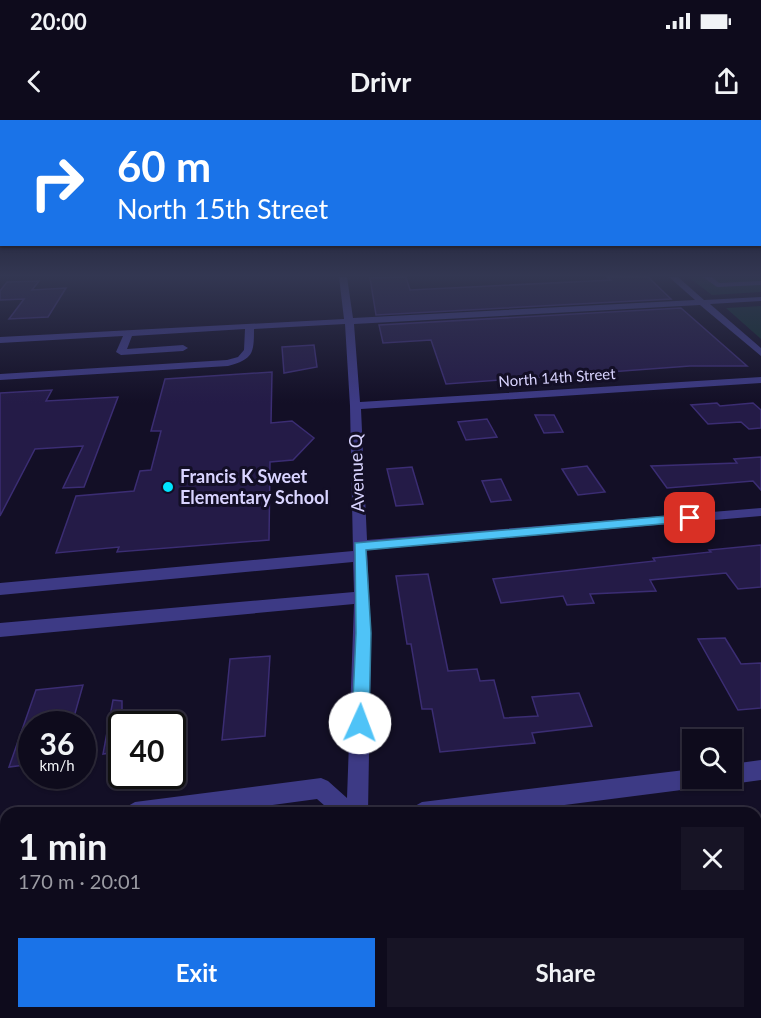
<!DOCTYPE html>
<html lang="en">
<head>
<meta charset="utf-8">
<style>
  :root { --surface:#0e0b1c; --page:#171425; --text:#f1f3f6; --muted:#9b9ba3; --line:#2e2b3b; --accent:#1a73e8 }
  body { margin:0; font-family:Lato,sans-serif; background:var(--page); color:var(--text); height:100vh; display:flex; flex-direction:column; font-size:22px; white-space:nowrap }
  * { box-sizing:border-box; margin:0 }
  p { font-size:20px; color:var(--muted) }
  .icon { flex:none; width:33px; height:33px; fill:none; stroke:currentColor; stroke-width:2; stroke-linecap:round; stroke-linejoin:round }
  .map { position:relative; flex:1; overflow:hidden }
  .sheet { position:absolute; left:0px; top:687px; width:762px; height:212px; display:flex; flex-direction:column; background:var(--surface); border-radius:18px 18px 0 0; box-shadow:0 2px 4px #0004,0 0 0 2px var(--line) }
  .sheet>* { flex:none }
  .guide { position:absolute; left:0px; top:0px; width:762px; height:126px; box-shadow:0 2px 4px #0004,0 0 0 2px var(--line); background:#1a73e8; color:#fff; overflow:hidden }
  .buttons { position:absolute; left:682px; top:609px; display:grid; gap:12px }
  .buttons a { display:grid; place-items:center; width:60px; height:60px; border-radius:0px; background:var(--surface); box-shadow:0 2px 4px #0004,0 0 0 2px var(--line); font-size:30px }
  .speed { position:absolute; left:18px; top:591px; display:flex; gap:12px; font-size:30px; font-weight:700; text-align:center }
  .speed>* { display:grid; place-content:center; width:78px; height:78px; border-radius:50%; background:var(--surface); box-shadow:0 2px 4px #0004,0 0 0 2px var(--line); line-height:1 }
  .speed small { font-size:15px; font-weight:400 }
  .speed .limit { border:3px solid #111; border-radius:9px; background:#fff; color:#111 }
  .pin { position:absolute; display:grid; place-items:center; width:51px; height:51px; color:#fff; margin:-26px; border-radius:12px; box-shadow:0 3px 9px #0006 }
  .me { position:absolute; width:66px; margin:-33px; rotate:2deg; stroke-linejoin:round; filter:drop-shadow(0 0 4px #0008) }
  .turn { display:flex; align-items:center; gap:21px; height:126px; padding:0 18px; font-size:27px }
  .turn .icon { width:78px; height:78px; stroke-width:2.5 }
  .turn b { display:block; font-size:42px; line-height:51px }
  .round { display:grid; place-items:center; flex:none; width:63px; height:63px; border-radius:0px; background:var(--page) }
  .headline { display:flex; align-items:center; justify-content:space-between; height:102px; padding:0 18px }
  h1 { font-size:36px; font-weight:700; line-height:45px }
  .cta { display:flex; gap:12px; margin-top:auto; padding:12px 18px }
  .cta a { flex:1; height:69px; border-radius:0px; background:var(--accent); color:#fff; font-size:24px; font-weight:700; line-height:69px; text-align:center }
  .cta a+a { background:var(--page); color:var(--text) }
  .status { display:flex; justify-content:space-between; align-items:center; height:42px; padding:0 30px; background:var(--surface); direction:ltr }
  .status svg { height:16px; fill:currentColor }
  header { display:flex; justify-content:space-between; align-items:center; height:78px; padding:0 18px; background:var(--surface); font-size:27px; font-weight:700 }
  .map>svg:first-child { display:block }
  .green { fill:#12302f }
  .building { fill:#241b47; stroke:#3b2d73; stroke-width:1.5 }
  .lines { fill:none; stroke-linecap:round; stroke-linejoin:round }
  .minor { fill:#3d3a85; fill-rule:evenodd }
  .route { fill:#4fc3f7; stroke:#337fa1; stroke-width:1.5 }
  .poi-dot { fill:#00e5ff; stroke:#130f26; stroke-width:2 }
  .labels { text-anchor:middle; stroke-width:6; stroke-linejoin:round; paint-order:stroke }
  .far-street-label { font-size:15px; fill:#d9d4ff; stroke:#130f26 }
  .street-label { font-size:18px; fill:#d9d4ff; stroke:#130f26 }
  .poi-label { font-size:18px; font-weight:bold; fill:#d9d4ff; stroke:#130f26; text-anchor:start }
</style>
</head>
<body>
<div class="status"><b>20:00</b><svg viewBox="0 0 49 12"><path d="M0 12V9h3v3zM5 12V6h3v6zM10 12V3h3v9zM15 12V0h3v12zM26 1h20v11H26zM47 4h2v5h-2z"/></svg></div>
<header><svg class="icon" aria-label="back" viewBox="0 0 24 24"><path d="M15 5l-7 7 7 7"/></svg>Drivr<svg class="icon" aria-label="share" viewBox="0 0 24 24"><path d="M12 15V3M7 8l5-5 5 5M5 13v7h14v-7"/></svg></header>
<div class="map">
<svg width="761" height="898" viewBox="0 0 761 898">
  <rect width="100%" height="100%" fill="#130f26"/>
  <path class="green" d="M688,157H761V172L712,175Z
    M761,186V219L726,188Z"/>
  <path class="building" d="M406,157L410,170L611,160L607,157H648L671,179L376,195L370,158Z
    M39,161L32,170L66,168L48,197L9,199L24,179L0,180V171L7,162Z
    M681,188L747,246H690L446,264L431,220L383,223L379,205Z
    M314,225L317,247L284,253L282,227Z
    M272,252L271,303L292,301L314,318L293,340L270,342L269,420L117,432L119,427L56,433L76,376L134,371L140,351L151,350L161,311H151L165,259Z
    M52,270L46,281L118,277L84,367L63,368L83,326L35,329L0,396V273Z
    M717,283L720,286L753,283L761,290V308L749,309L741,302L708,304L691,285Z
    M535,295H554L563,312L544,313Z
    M487,299L497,317L466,320L458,302Z
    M761,337V370L753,361L667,368L651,346L737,343L734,339Z
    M587,346L605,372L578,375L562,349Z
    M412,347L423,384L396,386L387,349Z
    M501,359L511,380L491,382L482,361Z
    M761,425V467L738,469L726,453L650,460L656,471L590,474L594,483L567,485L563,476L501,483L493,459L655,441L653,438L711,432L709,430Z
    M428,454L448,551L477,549L480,561L494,560L504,598L538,596L532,577L579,573L592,606L532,613L535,623L440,632L432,589H422L411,524H407L396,456Z
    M725,518L741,544L761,543V588L738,590L698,519Z
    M270,536L265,616L222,620L230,539Z
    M83,565L72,604H32V644L9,647L36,570Z
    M113,580L122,581V631L103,634Z"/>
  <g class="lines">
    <path class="minor" d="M339,157H347L353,198L695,180L669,157H678L704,180L761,177V181L710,184L761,228V236L700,185L354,204L360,282L761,257V263L361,289L367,420L761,388V396L367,430L371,513L368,693H333L317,679L212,693H124L128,686L135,682L321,658L328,661L347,678L354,484L0,517V503L354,472L353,442L0,475V463L353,431L350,286L345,204L254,209C254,234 253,239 228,246L0,260V254L227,240L238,237L244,230L245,209L132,216L127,229L183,225L188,228L183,231L121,235L116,232L123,216L0,223V217L344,199Z
      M703,157H712L719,163L761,161V165L717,167Z
      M761,640V660L732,664L725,661L724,658H732V644Z
      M693,649V658H707L704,665L697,668L503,693H411L415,686L422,682Z
      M6,699V721L0,722V700Z
      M345,892H371V898H345Z"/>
  </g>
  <linearGradient id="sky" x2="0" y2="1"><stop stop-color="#0a0815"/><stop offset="0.55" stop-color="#333752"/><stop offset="1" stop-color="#333752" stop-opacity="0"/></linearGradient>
  <rect width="761" height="283" fill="url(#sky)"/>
  <path class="route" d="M690,394L696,398L695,401L366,430L371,513L369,603L366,609L360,611L354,609L352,603L356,513L355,423Z"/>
  <circle class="poi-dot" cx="168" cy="367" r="6"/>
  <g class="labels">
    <g class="far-street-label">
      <text transform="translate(557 258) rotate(-4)" y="5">North 14th Street</text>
    </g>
    <g class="street-label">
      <text transform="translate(357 353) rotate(-92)" y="6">Avenue Q</text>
    </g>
    <g class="poi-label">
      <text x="180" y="363">Francis K Sweet<tspan x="180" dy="21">Elementary School</tspan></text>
    </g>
  </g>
</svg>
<div class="buttons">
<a><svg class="icon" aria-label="search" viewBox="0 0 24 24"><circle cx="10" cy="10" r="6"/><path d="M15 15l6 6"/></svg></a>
</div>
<div class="speed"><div>36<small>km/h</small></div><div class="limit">40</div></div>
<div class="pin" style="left:690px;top:398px;background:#d93025"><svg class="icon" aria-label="arrive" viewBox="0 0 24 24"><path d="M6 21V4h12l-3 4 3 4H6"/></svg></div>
<svg class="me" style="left:360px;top:603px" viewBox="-20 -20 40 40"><circle r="19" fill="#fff"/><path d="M0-13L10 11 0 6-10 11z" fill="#4fc3f7"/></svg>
<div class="guide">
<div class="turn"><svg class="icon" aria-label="right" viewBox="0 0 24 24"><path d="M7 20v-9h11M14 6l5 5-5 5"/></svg><div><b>60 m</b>North 15th Street</div></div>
</div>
<section class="sheet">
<div class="headline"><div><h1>1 min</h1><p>170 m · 20:01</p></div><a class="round"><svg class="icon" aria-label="close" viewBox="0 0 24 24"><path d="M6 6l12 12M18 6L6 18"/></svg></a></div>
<div class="cta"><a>Exit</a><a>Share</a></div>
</section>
</div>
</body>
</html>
